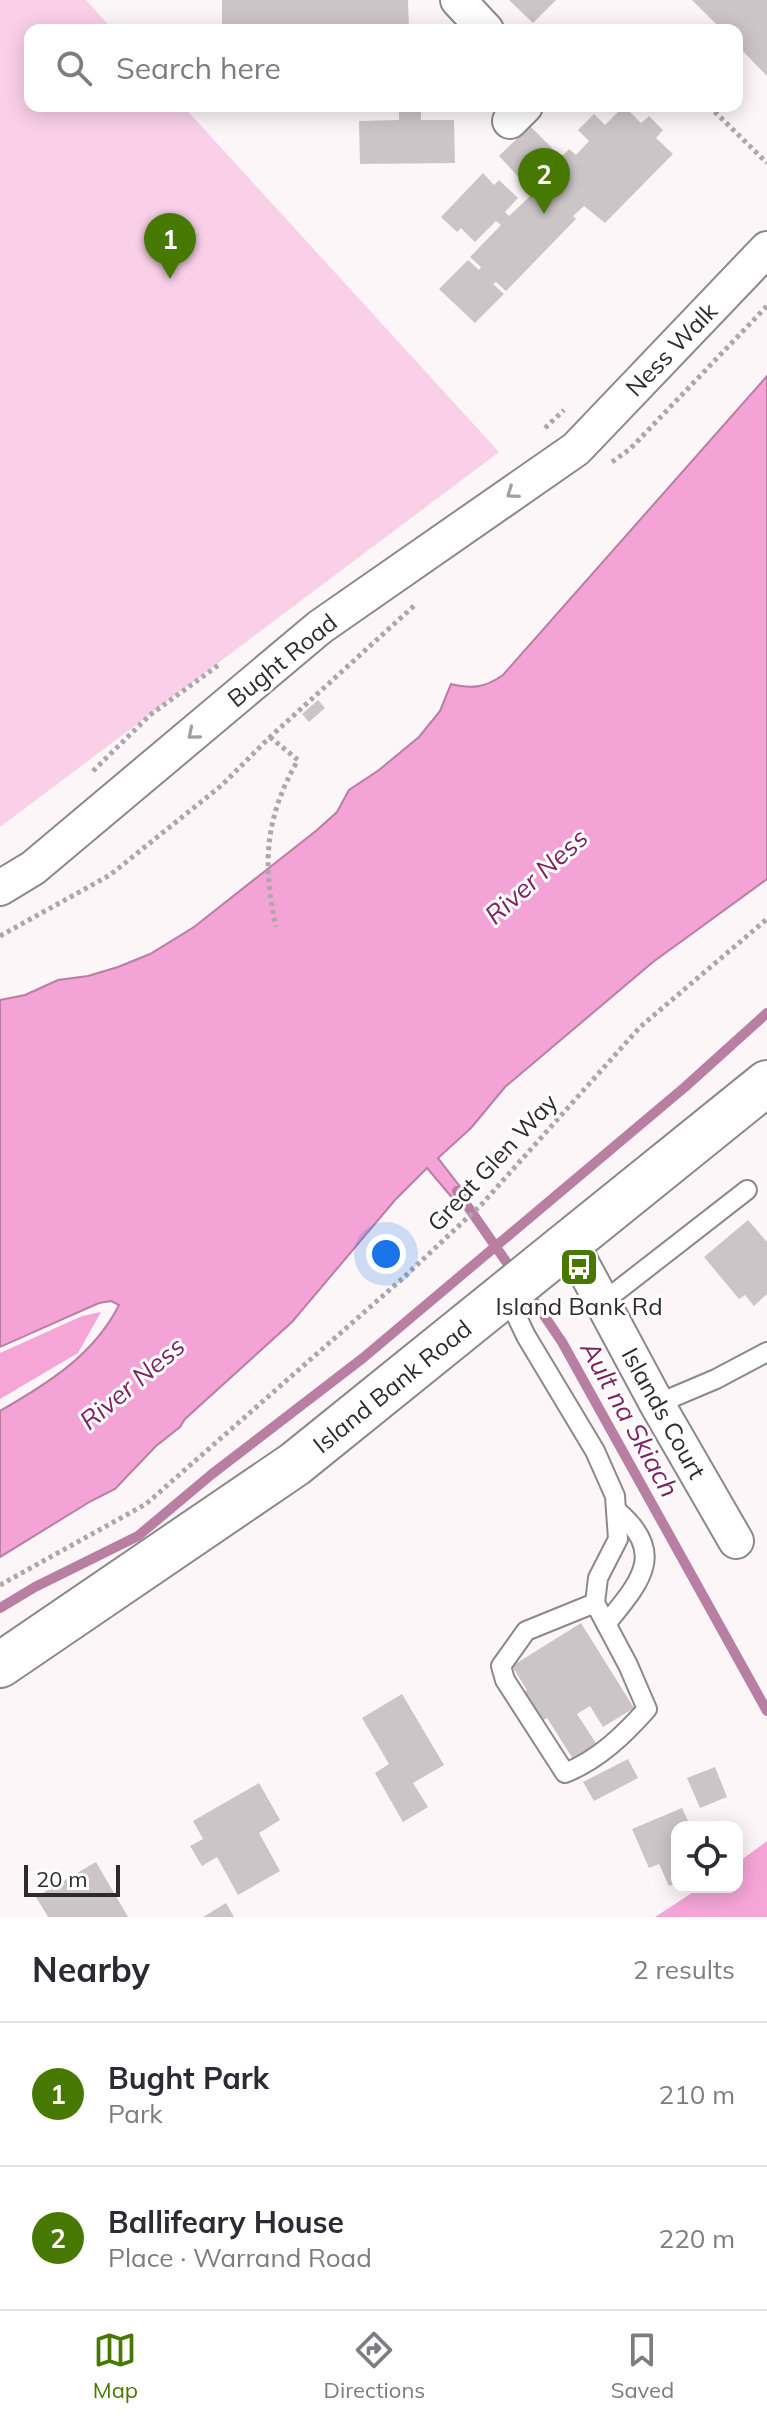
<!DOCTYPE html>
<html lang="en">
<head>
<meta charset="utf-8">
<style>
  :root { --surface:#fff; --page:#f7f7f7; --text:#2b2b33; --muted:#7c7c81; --line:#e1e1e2; --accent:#477902 }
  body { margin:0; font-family:Mulish,sans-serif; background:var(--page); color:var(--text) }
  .controls { position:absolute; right:24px; bottom:24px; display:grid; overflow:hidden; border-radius:16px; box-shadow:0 4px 20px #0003 }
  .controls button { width:72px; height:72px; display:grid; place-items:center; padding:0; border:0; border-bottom:2px solid var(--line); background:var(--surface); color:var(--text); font:40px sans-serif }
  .scale { position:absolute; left:24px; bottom:20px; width:96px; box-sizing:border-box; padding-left:8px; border:4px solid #2e2b2d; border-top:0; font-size:22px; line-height:28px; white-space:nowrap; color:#2e2b2d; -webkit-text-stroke:6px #fff; paint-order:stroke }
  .you { position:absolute; left:386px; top:1254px; width:28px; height:28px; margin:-20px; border:6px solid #fff; border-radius:50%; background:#1a73e8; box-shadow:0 0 0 12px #1a73e833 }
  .badge { display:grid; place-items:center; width:52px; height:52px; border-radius:50%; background:var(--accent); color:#fff; font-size:26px; font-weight:700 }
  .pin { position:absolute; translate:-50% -66px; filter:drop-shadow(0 2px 4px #0008) }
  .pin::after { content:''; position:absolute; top:42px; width:28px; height:24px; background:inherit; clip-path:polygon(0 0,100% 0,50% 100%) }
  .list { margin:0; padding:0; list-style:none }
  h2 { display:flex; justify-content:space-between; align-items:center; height:104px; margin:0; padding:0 32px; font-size:34px }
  h2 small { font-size:26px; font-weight:400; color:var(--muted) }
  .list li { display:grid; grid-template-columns:52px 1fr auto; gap:24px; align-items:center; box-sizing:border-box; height:144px; padding:0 32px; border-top:2px solid var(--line) }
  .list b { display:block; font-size:30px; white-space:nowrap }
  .list p { margin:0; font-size:26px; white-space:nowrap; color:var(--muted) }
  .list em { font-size:26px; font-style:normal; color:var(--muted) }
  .icon { flex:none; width:44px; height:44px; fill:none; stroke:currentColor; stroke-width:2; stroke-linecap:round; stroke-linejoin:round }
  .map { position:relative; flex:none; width:767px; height:1917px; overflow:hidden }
  .search { position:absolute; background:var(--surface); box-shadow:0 4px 20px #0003; left:24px; right:24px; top:24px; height:88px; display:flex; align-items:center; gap:20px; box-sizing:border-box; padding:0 28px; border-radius:16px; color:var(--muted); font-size:30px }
  .sheet { height:392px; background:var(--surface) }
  nav { display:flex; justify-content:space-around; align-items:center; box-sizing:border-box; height:112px; border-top:2px solid var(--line); background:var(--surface); font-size:22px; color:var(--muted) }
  nav a { display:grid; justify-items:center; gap:4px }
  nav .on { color:var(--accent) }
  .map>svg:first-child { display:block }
  .green { fill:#f9d0e8 }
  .forest { fill:#f6a5d7 }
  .water { fill:#f3a3d5; stroke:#b87fa3; stroke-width:2 }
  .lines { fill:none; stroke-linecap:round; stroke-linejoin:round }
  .stream { stroke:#b87fa3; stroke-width:10 }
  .building { fill:#cbc5c8 }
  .service-casing { stroke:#8e888b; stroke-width:22 }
  .minor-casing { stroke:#8e888b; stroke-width:38 }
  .secondary-casing { stroke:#8e888b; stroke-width:48 }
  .path { stroke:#aca7aa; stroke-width:5; stroke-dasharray:4 4; stroke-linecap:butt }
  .service { stroke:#fff; stroke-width:18 }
  .minor { stroke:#fff; stroke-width:34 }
  .secondary { stroke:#fff; stroke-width:44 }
  .oneway { stroke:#a1a0a0 }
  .labels { text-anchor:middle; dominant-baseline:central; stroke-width:6; stroke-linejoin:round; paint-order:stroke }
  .street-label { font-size:24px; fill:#2e2b2d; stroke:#fff }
  .poi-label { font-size:24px; fill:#2e2b2d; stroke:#fff }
  .water-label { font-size:26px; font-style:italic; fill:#7e2262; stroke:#fff }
</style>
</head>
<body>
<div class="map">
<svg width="767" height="1917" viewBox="0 0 767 1917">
  <rect width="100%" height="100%" fill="#fcf6f9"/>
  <!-- green -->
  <path class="green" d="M0,0H86L113,30H30V106H183L499,452L0,827Z"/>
  <!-- forest -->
  <g class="forest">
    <path d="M101,1312L78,1353L0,1399V1353L82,1316Z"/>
    <path d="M767,1841V1917H655L701,1887H737V1863Z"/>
  </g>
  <!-- water -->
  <path class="water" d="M767,376V879L653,962L505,1087L471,1128L438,1158L468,1197L460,1207L427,1168L395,1200L292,1322L185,1419L180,1427L156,1446L115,1489L91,1501L0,1557V1411C47,1384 94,1355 119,1305L111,1301L99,1303L0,1347V1000L25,995L58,980L88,976L118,967L150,954L194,927L317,830L337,812L349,790L379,770L419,737L440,711L451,684C471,689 485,688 503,675Z"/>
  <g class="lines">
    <!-- stream -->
    <g class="stream">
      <path d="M457,1191L514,1273"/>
      <path d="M526,1289L562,1342L767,1711"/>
      <path d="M0,1608L35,1587L138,1536L212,1474L363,1358L685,1087L767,1013"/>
    </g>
  </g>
  <!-- building -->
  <g class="building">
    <path d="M222,0H408L409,30H222Z"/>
    <path d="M509,0H556L533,23Z"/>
    <path d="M692,0H767V76L737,45V30H722Z"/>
    <path d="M624,106L641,123L649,116L663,130L656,138L673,154L605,223L584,206L573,216L576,219L506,291L496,282L493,284L504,294L475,323L439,289L468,260L479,270L481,267L470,257L501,225L496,221L475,242L461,228L457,232L441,217L483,173L494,185L499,180L518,198L505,212L509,216L559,169L553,165L569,149L576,155L589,141L578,130L594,114L605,125Z"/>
    <path d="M399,107H421V120H454L455,163L360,164L359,121L399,120Z"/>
    <path d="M530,126L558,154L526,185L499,156Z"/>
    <path d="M318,700L325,708L309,722L302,714Z"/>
    <path d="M748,1220L767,1242V1294L754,1306L745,1295L739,1299L704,1257Z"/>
    <path d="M581,1623L634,1708L603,1727L590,1706L577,1714L597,1745L573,1759L547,1718L540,1722L522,1693L527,1690L512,1666Z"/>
    <path d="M402,1694L444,1765L413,1783L428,1807L403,1822L375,1773L389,1764L362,1718Z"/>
    <path d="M628,1759L638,1778L594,1801L583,1782Z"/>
    <path d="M715,1767L727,1797L700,1808L687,1778Z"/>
    <path d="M259,1783L280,1820L259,1833L280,1871L238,1895L217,1857L202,1866L190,1846L203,1839L193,1821Z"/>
    <path d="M682,1808L691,1827H677V1883L669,1886L659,1864L649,1868L632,1829Z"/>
    <path d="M96,1862L128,1917H48L36,1897Z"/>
    <path d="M226,1903L234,1917H203Z"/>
  </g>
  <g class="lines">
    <defs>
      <g id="service">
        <path d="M506,1294L526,1336L595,1451L615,1496L618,1539L598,1578L595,1603L628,1665L647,1709C624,1735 598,1760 565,1773L505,1680L501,1666L526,1631L595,1603"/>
        <path d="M603,1302L747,1190"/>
        <path d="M657,1404L716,1379L767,1352"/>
        <path d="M606,1624C640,1582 668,1553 616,1510"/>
      </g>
      <g id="minor">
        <path d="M458,0L486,30"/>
        <path d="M510,121L525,106"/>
        <path d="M0,888L33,868L320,627L576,449L767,249"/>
        <path d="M570,1242L657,1404L736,1541"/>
      </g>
      <path id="secondary" d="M0,1665L295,1464L767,1083"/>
    </defs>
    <!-- service casing -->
    <use href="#service" class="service-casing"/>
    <!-- minor casing -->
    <use href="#minor" class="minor-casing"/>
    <!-- secondary casing -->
    <use href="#secondary" class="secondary-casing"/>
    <!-- path -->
    <g class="path">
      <path d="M630,30H631"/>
      <path d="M709,106L767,163"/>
      <path d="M545,428L564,410"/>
      <path d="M612,462L630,449L767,306"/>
      <path d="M270,737L298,760C265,817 262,864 276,927"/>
      <path d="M93,771L150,715L220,664"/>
      <path d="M0,936L110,875L222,785L270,737L416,604"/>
      <path d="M0,1585L146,1504L402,1279L481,1205L640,1027L767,919"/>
    </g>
    <!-- service -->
    <use href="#service" class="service"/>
    <!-- minor -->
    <use href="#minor" class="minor"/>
    <!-- secondary -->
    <use href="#secondary" class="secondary"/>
  </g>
  <!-- one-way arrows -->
  <defs><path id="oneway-chevron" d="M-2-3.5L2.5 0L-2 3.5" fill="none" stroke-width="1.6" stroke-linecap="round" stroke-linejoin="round" transform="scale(2)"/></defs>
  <g class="oneway">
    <use href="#oneway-chevron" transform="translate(512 493) rotate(145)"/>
    <use href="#oneway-chevron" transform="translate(193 734) rotate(140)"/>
  </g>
  <!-- icons -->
  <defs>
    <symbol id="bus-square" viewBox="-11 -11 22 22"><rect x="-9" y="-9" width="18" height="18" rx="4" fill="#477902" stroke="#fff"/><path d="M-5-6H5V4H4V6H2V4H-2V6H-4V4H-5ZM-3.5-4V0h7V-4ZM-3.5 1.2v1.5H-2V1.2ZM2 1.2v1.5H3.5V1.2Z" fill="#fff"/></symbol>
  </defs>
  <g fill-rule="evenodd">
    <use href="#bus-square" x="557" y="1245" width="44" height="44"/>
  </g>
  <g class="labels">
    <!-- street labels -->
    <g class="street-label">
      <text transform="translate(671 349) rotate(-46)">Ness Walk</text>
      <text transform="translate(282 660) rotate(-39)">Bught Road</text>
      <text transform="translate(492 1162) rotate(-47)">Great Glen Way</text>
      <text transform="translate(392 1386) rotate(-39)">Island Bank Road</text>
      <text transform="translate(664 1413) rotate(61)">Islands Court</text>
    </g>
    <!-- poi labels -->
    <g class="poi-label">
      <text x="579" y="1306">Island Bank Rd</text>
    </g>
    <!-- water labels -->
    <g class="water-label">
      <text transform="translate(536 876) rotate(-42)">River Ness</text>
      <text transform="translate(132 1383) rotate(-40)">River Ness</text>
      <text transform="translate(630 1419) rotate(61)">Ault na Skiach</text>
    </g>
  </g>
</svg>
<div class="controls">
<button><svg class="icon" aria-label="locate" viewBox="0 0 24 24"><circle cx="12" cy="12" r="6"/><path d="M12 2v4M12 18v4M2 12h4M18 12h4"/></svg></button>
</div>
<div class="scale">20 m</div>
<div class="you"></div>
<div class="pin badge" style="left:170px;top:279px">1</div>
<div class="pin badge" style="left:544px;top:214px">2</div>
<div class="search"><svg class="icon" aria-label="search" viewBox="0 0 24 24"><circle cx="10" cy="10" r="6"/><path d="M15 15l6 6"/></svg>Search here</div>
</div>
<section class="sheet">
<h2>Nearby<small>2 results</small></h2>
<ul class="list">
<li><span class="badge">1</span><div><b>Bught Park</b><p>Park</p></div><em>210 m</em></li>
<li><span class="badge">2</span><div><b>Ballifeary House</b><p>Place · Warrand Road</p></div><em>220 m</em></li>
</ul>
</section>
<nav>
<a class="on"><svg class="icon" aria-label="map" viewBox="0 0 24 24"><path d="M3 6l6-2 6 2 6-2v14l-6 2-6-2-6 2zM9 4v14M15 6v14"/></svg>Map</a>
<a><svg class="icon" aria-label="directions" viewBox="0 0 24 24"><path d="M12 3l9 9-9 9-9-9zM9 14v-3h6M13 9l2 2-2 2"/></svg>Directions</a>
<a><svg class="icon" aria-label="saved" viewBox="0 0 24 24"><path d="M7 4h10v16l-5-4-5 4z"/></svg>Saved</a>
</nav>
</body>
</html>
